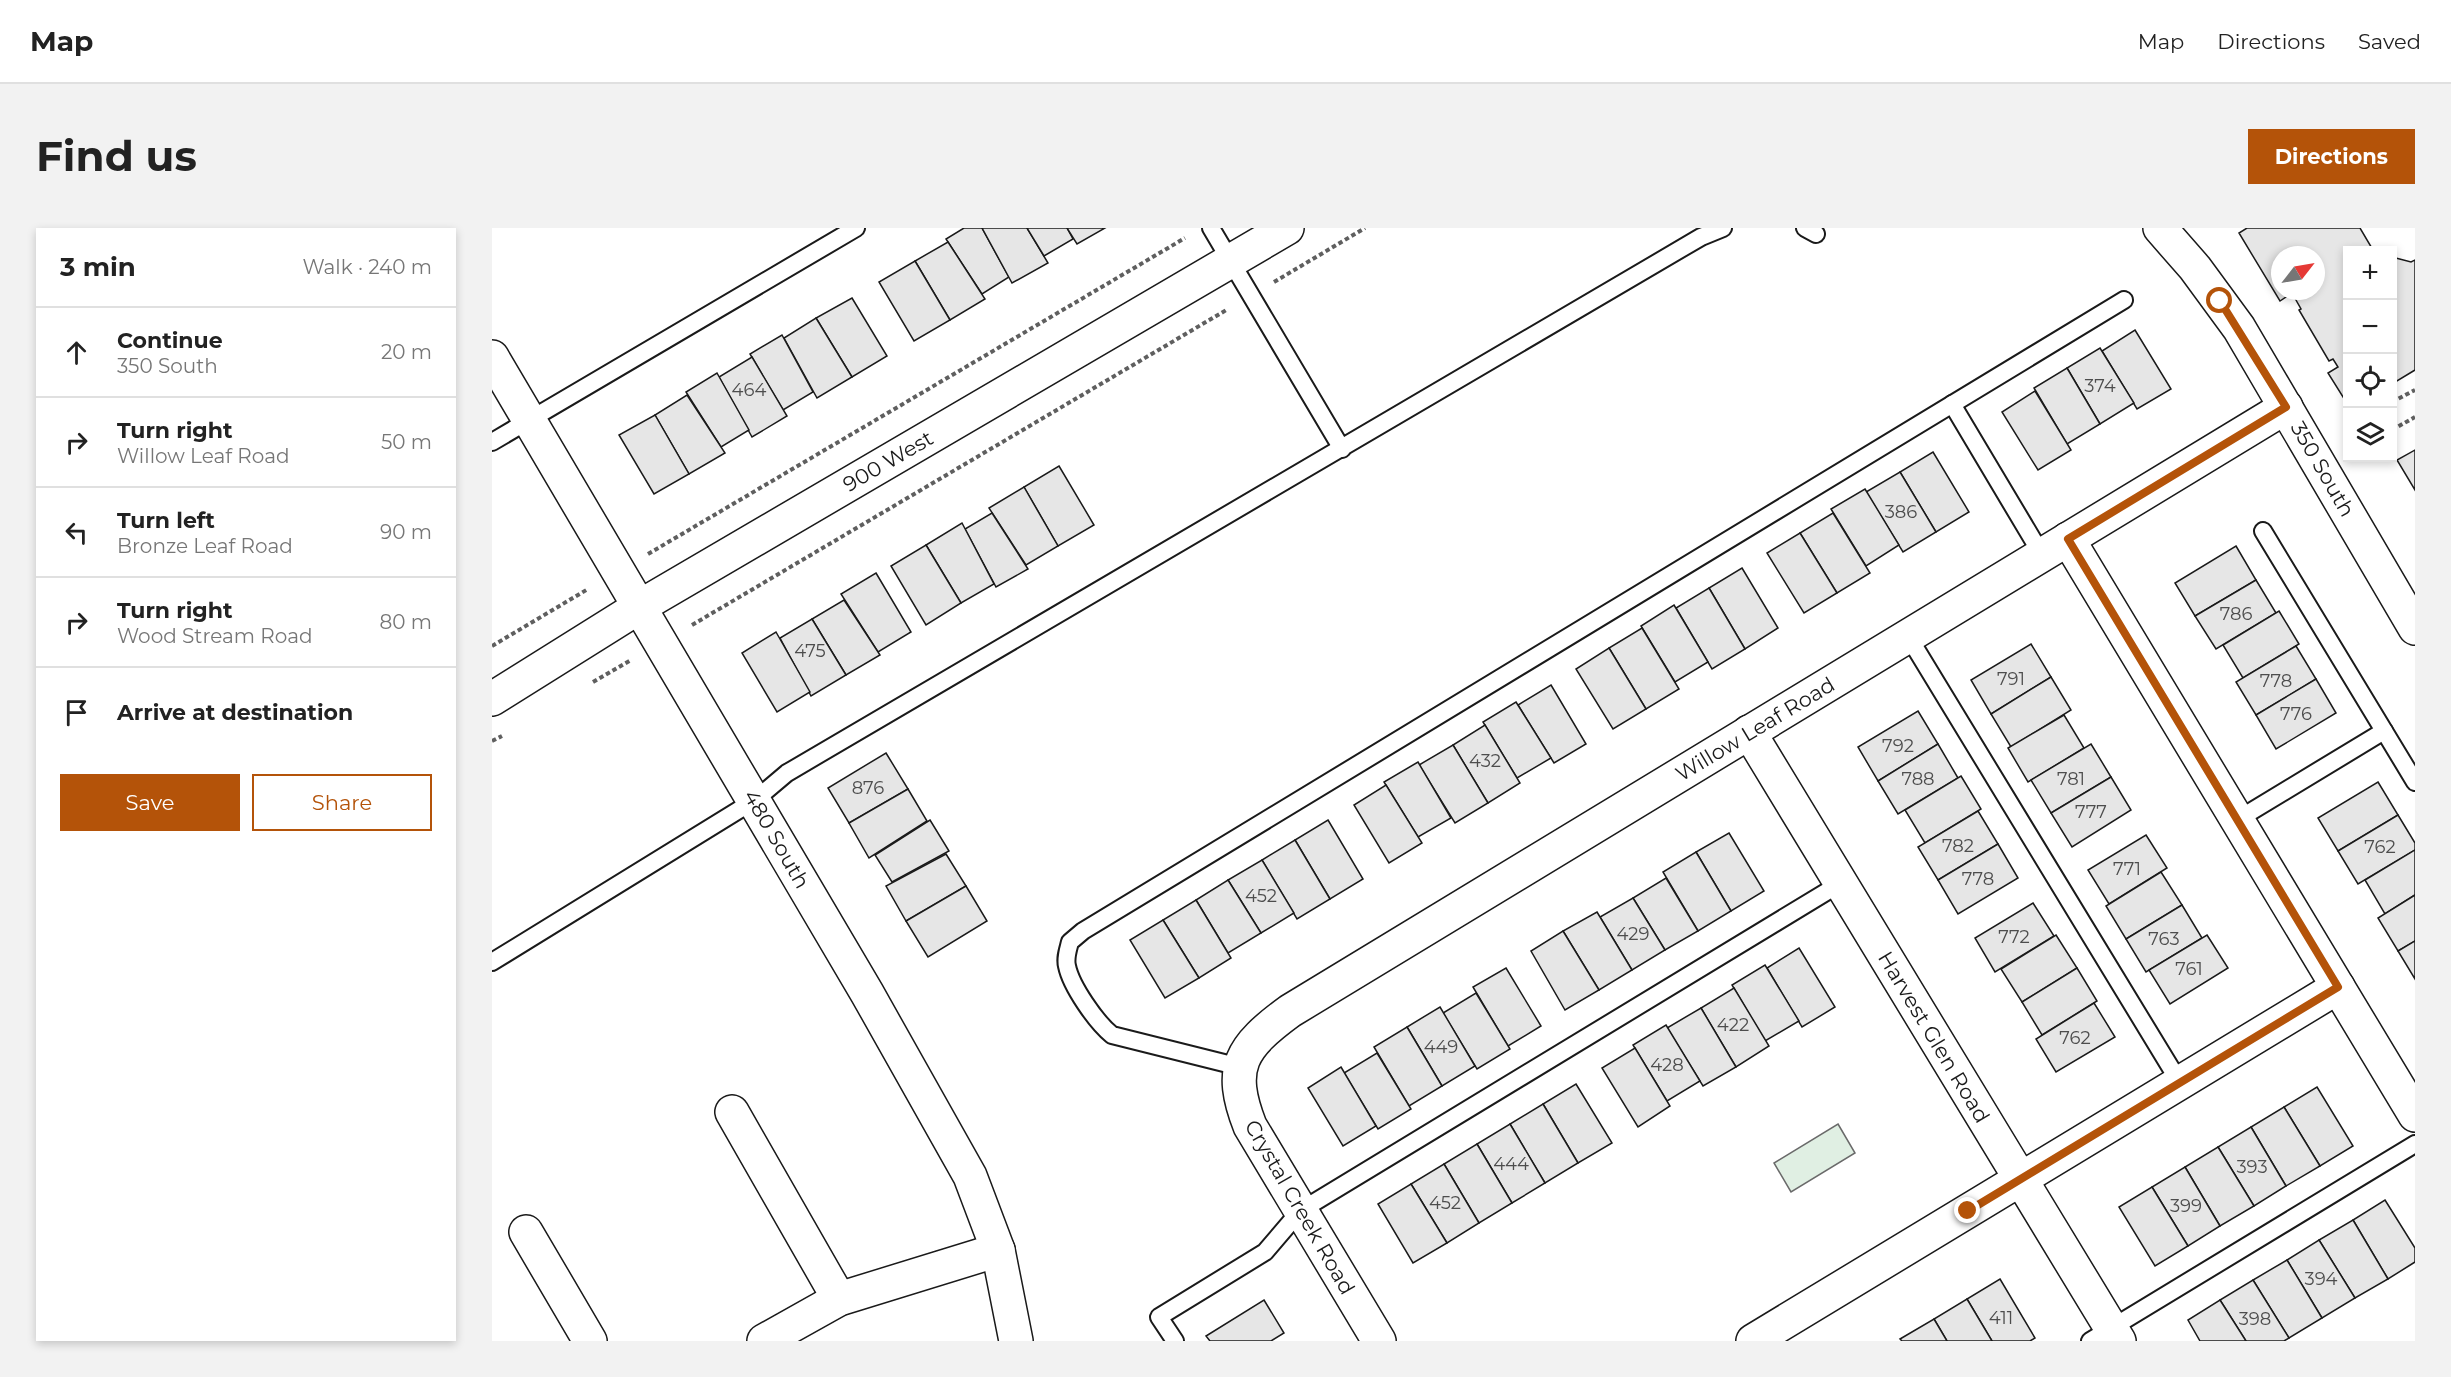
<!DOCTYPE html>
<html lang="en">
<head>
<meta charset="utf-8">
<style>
  :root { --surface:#fff; --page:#f2f2f2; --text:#222; --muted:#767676; --line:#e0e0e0; --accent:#b45309 }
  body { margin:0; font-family:Montserrat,sans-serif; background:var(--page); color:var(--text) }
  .controls { position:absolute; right:18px; top:18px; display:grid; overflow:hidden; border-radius:0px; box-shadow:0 3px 9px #0003 }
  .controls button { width:54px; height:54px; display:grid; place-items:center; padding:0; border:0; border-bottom:2px solid var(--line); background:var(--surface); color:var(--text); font:30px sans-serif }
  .compass { position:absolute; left:1779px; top:18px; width:54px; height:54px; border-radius:50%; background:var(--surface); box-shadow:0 3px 9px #0003; rotate:59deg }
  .stop { position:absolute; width:18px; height:18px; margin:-14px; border:4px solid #b45309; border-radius:50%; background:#fff }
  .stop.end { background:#b45309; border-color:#fff; box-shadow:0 2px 6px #0008 }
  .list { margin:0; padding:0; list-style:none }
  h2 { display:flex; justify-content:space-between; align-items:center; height:78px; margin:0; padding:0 24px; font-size:26px }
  h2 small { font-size:20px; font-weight:400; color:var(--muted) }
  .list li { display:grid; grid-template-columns:39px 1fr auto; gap:18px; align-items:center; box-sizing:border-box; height:90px; padding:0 24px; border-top:2px solid var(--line) }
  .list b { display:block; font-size:22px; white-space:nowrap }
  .list p { margin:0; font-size:20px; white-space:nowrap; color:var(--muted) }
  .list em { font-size:20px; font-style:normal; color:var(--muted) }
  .actions { display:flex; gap:12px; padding:18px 24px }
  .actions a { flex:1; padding:14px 0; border:2px solid var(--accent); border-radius:0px; text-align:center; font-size:21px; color:var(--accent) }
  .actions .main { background:var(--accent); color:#fff }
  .icon { flex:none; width:33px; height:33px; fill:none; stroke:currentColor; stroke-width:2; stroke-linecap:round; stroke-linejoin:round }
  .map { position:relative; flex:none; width:1923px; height:1113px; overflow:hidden; border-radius:0px }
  header { display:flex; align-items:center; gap:36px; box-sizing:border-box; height:84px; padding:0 30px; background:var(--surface); border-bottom:2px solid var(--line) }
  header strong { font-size:28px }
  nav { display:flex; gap:33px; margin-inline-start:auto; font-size:21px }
  .intro { display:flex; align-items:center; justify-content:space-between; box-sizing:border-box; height:144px; padding:0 36px }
  h1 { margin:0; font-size:42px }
  .button { padding:15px 27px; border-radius:0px; background:var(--accent); color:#fff; font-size:21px; font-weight:700 }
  main { display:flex; gap:36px; padding:0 36px }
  aside { flex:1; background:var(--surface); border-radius:0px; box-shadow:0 3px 9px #0003 }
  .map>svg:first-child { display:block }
  .green { fill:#e0efe3; stroke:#6a6a6a; stroke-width:1.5 }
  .building { fill:#e6e6e6; stroke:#1a1a1a; stroke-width:1.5; fill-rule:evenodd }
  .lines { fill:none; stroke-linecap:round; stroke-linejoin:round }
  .service-casing { stroke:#1a1a1a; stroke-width:20 }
  .minor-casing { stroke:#1a1a1a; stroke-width:36 }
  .tertiary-casing { stroke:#1a1a1a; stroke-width:36 }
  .path { stroke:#5f5f5f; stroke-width:4; stroke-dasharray:4.5 3; stroke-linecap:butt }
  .service { stroke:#fff; stroke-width:16 }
  .minor { stroke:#fff; stroke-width:33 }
  .tertiary { stroke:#fff; stroke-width:33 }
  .route { stroke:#b45309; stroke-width:8 }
  .labels { text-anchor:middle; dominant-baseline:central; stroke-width:4.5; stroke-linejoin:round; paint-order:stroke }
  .number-label { font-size:18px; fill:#4d4d4d }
  .street-label { font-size:21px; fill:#1a1a1a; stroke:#fff }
</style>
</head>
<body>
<header>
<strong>Map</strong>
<nav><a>Map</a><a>Directions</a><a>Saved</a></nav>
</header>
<div class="intro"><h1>Find us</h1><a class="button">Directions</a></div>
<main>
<aside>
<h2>3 min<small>Walk · 240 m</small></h2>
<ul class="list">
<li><svg class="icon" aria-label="ahead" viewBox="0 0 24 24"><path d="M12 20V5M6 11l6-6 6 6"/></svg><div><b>Continue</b><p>350 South</p></div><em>20 m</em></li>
<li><svg class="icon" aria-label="right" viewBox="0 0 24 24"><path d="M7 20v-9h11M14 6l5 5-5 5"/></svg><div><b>Turn right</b><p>Willow Leaf Road</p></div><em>50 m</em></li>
<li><svg class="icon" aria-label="left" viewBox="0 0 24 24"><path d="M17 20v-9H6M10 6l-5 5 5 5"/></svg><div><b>Turn left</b><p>Bronze Leaf Road</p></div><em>90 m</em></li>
<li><svg class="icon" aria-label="right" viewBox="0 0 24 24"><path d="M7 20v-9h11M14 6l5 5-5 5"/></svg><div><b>Turn right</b><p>Wood Stream Road</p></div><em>80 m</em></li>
<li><svg class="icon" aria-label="arrive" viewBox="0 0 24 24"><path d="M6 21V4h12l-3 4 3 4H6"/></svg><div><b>Arrive at destination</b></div></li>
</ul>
<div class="actions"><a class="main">Save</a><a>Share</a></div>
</aside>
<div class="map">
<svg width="1923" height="1113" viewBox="0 0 1923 1113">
  <rect width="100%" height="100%" fill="#fff"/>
  <!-- green -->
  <path class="green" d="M1346,896L1363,925L1299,964L1282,935Z"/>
  <!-- building -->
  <g class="building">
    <path d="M472,0H490L517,49L490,66L454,11Z"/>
    <path d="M490,0H535L556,35L520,55Z"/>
    <path d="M535,0H575L581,11L552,28Z"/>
    <path d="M575,0H613L585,16Z"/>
    <path d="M1755,0H1868L1881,22H1856V177L1836,145L1846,139L1841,131L1837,133L1807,82L1809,81L1800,65L1788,73L1747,5ZM1788,27H1824V63H1788Z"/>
    <path d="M456,14L493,71L458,92L423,33Z"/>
    <path d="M1900,29L1919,34L1923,32V142L1900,156Z"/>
    <path d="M423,33L458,92L422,113L387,54Z"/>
    <path d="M360,70L395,128L360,149L324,90Z"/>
    <path d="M324,90L360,149L325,170L292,110Z"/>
    <path d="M1643,102L1679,161L1645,181L1610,123Z"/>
    <path d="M290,107L321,164L291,182L258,126Z"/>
    <path d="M1608,120L1642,175L1608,196L1575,140Z"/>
    <path d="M260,129L295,188L260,209L227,149Z"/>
    <path d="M1575,140L1608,196L1575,216L1542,160Z"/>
    <path d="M225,145L257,202L229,219L194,164Z"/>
    <path d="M1543,163L1579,222L1546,242L1510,184Z"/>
    <path d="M195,167L233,225L197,246L163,187Z"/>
    <path d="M163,187L197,246L162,266L127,207Z"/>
    <path d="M1923,222V262L1905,232Z"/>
    <path d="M1441,224L1477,284L1444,304L1408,244Z"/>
    <path d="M567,238L602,297L566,318L532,259Z"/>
    <path d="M1408,244L1444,304L1411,324L1374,264Z"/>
    <path d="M532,259L566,318L534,337L497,280Z"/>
    <path d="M1373,261L1407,317L1374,338L1339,281Z"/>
    <path d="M500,285L536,341L504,359L473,301Z"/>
    <path d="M1341,285L1378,345L1345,365L1308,305Z"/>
    <path d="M470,295L502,356L469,375L434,317Z"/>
    <path d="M1308,305L1345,365L1312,385L1275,325Z"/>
    <path d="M434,317L469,375L434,397L399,338Z"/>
    <path d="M1744,318L1764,352L1703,388L1683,355Z"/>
    <path d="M1250,340L1286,400L1253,421L1217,360Z"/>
    <path d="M384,345L419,404L386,424L349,366Z"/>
    <path d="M1764,352L1784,385L1724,421L1703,388Z"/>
    <path d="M1217,360L1253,421L1220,441L1184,380Z"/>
    <path d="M352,372L388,427L354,447L320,391Z"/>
    <path d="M1182,377L1216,434L1183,454L1149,398Z"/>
    <path d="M1787,383L1807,416L1751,450L1731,417Z"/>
    <path d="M320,391L354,447L319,468L288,410Z"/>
    <path d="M1150,400L1187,461L1154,481L1117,420Z"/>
    <path d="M284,404L318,464L285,484L250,425Z"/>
    <path d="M1539,416L1559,449L1499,486L1479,452Z"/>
    <path d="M1804,418L1824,451L1764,487L1744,454Z"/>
    <path d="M1117,420L1154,481L1121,501L1084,441Z"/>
    <path d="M1559,449L1579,482L1519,519L1499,486Z"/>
    <path d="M1824,451L1844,485L1784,521L1764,487Z"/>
    <path d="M1059,457L1094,516L1062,535L1026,477Z"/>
    <path d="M1024,474L1059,530L1025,550L991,494Z"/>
    <path d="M1426,483L1446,516L1386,553L1366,519Z"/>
    <path d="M1572,487L1592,520L1536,554L1516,520Z"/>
    <path d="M993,497L1028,555L996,575L961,517Z"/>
    <path d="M1446,516L1466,550L1406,586L1386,553Z"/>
    <path d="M1599,516L1619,549L1559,585L1539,552Z"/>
    <path d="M961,517L996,575L963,595L927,537Z"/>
    <path d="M394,525L416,561L357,595L336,560Z"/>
    <path d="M926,534L959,590L926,609L892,554Z"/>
    <path d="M1469,548L1489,581L1433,615L1413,582Z"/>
    <path d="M1619,549L1639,582L1580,619L1559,585Z"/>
    <path d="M1886,554L1906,587L1846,623L1826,590Z"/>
    <path d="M894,557L930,615L897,635L862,577Z"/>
    <path d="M416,561L435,593L377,630L357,595Z"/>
    <path d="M1486,583L1506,616L1446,652L1426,619Z"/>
    <path d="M1906,587L1923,615V622L1866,656L1846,623Z"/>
    <path d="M438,592L457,623L400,654L383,627Z"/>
    <path d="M836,592L871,651L838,671L803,612Z"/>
    <path d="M1237,605L1272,663L1239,683L1204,624Z"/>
    <path d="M1654,607L1675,640L1617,676L1596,642Z"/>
    <path d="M803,612L838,671L805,691L770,632Z"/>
    <path d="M1506,616L1526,650L1466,686L1446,652Z"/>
    <path d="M1923,622V667L1893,686L1873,652Z"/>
    <path d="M1204,624L1239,683L1206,703L1171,644Z"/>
    <path d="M454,626L474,658L414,693L394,658Z"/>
    <path d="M770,632L802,685L769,705L736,652Z"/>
    <path d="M1669,644L1690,677L1634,711L1614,678Z"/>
    <path d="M1174,650L1206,703L1173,722L1141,670Z"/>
    <path d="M736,652L769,705L736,725L704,672Z"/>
    <path d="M474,658L495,693L436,729L414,693Z"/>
    <path d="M1923,667V713L1906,723L1886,690Z"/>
    <path d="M1141,670L1173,722L1140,742L1108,689Z"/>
    <path d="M704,672L739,730L707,750L671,692Z"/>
    <path d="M1541,675L1562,708L1503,744L1483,710Z"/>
    <path d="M1690,677L1710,710L1654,744L1634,711Z"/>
    <path d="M1105,684L1140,742L1107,762L1071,703Z"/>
    <path d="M671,692L707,750L673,770L638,712Z"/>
    <path d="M1071,703L1107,762L1073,782L1039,723Z"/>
    <path d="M1564,707L1585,740L1530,774L1509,741Z"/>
    <path d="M1715,707L1736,740L1678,776L1657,742Z"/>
    <path d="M1923,713V751L1906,723Z"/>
    <path d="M1307,720L1343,779L1310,799L1275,740Z"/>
    <path d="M1273,737L1307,793L1273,813L1240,757Z"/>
    <path d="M1014,740L1049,798L1016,818L981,759Z"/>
    <path d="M1585,740L1605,773L1550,807L1530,774Z"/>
    <path d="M1242,760L1277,818L1244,839L1209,780Z"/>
    <path d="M984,765L1018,821L985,841L951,785Z"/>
    <path d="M1602,775L1623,809L1564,844L1544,811Z"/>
    <path d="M948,779L983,838L950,858L915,799Z"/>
    <path d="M1209,780L1244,839L1211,858L1175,800Z"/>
    <path d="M1174,797L1208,853L1175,873L1141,817Z"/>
    <path d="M915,799L950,858L917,878L882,819Z"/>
    <path d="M1143,820L1178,878L1146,899L1110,840Z"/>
    <path d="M885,825L919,881L886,901L852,845Z"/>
    <path d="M849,839L884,898L851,918L816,860Z"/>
    <path d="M1084,856L1120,915L1086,935L1051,876Z"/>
    <path d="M1825,859L1861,918L1828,938L1792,879Z"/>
    <path d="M1051,876L1086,935L1053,955L1018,896Z"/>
    <path d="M1792,879L1828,938L1794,958L1759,899Z"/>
    <path d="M1018,896L1053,955L1020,975L985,916Z"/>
    <path d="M1759,899L1794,958L1762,978L1726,919Z"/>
    <path d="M985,916L1020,975L987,995L952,936Z"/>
    <path d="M1726,919L1762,978L1728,998L1693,939Z"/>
    <path d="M952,936L987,995L955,1015L919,956Z"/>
    <path d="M1693,939L1728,998L1696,1018L1660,959Z"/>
    <path d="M919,956L955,1015L921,1035L886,976Z"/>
    <path d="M1660,959L1696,1018L1663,1038L1627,979Z"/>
    <path d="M1893,972L1923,1020V1034L1896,1051L1861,992Z"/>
    <path d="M1861,992L1896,1051L1863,1070L1827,1012Z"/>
    <path d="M1827,1012L1863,1070L1830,1090L1795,1032Z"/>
    <path d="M1795,1032L1830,1090L1797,1110L1761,1052Z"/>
    <path d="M1508,1051L1543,1110L1538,1113H1500L1475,1071Z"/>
    <path d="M1761,1052L1797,1110L1792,1113H1754L1728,1072Z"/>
    <path d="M1475,1071L1500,1113H1455L1442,1091Z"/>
    <path d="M772,1072L792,1105L779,1113H718L714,1108Z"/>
    <path d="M1728,1072L1754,1113H1708L1696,1092Z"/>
    <path d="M1442,1091L1455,1113H1410L1408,1111Z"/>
  </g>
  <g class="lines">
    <defs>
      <g id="service">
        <path d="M719,0L850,221"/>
        <path d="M1313,0L1324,6"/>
        <path d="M1460,176L1550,327"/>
        <path d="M0,214L364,0"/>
        <path d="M1771,303L1923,554"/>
        <path d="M1416,408L1688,855"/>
        <path d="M1745,592L1892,503"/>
        <path d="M0,734L263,572L295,545L1209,9L1231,0"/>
        <path d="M748,839L620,807C604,794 579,758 575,738C573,730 576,722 578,714L591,703L1632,72"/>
        <path d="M683,1113L667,1089L773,1024L808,983L1349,655"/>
        <path d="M1598,1113L1923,916"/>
      </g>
      <g id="minor">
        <path d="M1668,0L1703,40L1747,100L1923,400"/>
        <path d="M0,129L375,765L478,948L506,1022L524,1113"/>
        <path d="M1576,311L1923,887"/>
        <path d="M1257,504L1627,1113"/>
        <path d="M240,884L347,1071"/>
        <path d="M34,1004L98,1113"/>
        <path d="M272,1113L347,1071L506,1022"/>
        <path d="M887,1113L758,898C735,839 749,819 798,783L1794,179"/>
        <path d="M1261,1113L1846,759"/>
      </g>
      <path id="tertiary" d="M0,471L147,379L795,0"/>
    </defs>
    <!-- service casing -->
    <use href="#service" class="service-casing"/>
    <!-- minor casing -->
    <use href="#minor" class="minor-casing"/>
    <!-- tertiary casing -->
    <use href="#tertiary" class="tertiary-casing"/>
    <!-- path -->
    <g class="path">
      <path d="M782,54L873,0"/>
      <path d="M1900,174L1923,162"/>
      <path d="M1900,202L1923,189"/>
      <path d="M156,326L693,10"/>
      <path d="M200,397L736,81"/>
      <path d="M0,418L96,361"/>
      <path d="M101,454L139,432"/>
      <path d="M0,513L10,508"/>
    </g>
    <!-- service -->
    <use href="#service" class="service"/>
    <!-- minor -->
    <use href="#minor" class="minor"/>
    <!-- tertiary -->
    <use href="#tertiary" class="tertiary"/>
  </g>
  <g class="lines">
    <!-- route -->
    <path class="route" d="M1476,983L1846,759L1576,311L1794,179L1728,73"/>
  </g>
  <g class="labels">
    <!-- number labels -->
    <g class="number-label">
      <text x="1608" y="158">374</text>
      <text x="257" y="162">464</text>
      <text x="1409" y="284">386</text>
      <text x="1744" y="386">786</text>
      <text x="318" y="423">475</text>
      <text x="1519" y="451">791</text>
      <text x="1784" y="453">778</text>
      <text x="1804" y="486">776</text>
      <text x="1406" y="518">792</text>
      <text x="993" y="533">432</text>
      <text x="1426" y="551">788</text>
      <text x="1579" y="551">781</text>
      <text x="376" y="560">876</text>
      <text x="1599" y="584">777</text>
      <text x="1466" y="618">782</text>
      <text x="1888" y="619">762</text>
      <text x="1635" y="641">771</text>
      <text x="1486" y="651">778</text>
      <text x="769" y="668">452</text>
      <text x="1141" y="706">429</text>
      <text x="1522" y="709">772</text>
      <text x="1672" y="711">763</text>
      <text x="1697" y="741">761</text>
      <text x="1241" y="797">422</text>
      <text x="1583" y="810">762</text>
      <text x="949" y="819">449</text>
      <text x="1175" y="837">428</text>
      <text x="1019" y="936">444</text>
      <text x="1760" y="939">393</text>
      <text x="953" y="975">452</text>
      <text x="1694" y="978">399</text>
      <text x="1829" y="1051">394</text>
      <text x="1509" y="1090">411</text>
      <text x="1763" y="1091">398</text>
    </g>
    <!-- street labels -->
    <g class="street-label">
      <text transform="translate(396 233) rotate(-30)">900 West</text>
      <text transform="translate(1831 241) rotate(60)">350 South</text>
      <text transform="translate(1263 501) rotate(-31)">Willow Leaf Road</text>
      <text transform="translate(285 611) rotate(60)">480 South</text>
      <text transform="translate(1442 809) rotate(59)">Harvest Glen Road</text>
      <text transform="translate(808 979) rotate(60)">Crystal Creek Road</text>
    </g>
  </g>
</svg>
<div class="controls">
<button>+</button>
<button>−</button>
<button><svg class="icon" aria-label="locate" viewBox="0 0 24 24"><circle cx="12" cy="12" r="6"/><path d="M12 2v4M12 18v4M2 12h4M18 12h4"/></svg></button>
<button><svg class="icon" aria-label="layers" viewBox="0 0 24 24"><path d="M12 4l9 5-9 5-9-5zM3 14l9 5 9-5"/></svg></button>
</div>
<svg class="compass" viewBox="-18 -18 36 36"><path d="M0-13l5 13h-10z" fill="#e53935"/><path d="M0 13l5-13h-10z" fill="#767676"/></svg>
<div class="stop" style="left:1728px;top:73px"></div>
<div class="stop end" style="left:1476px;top:983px"></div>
</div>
</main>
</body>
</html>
